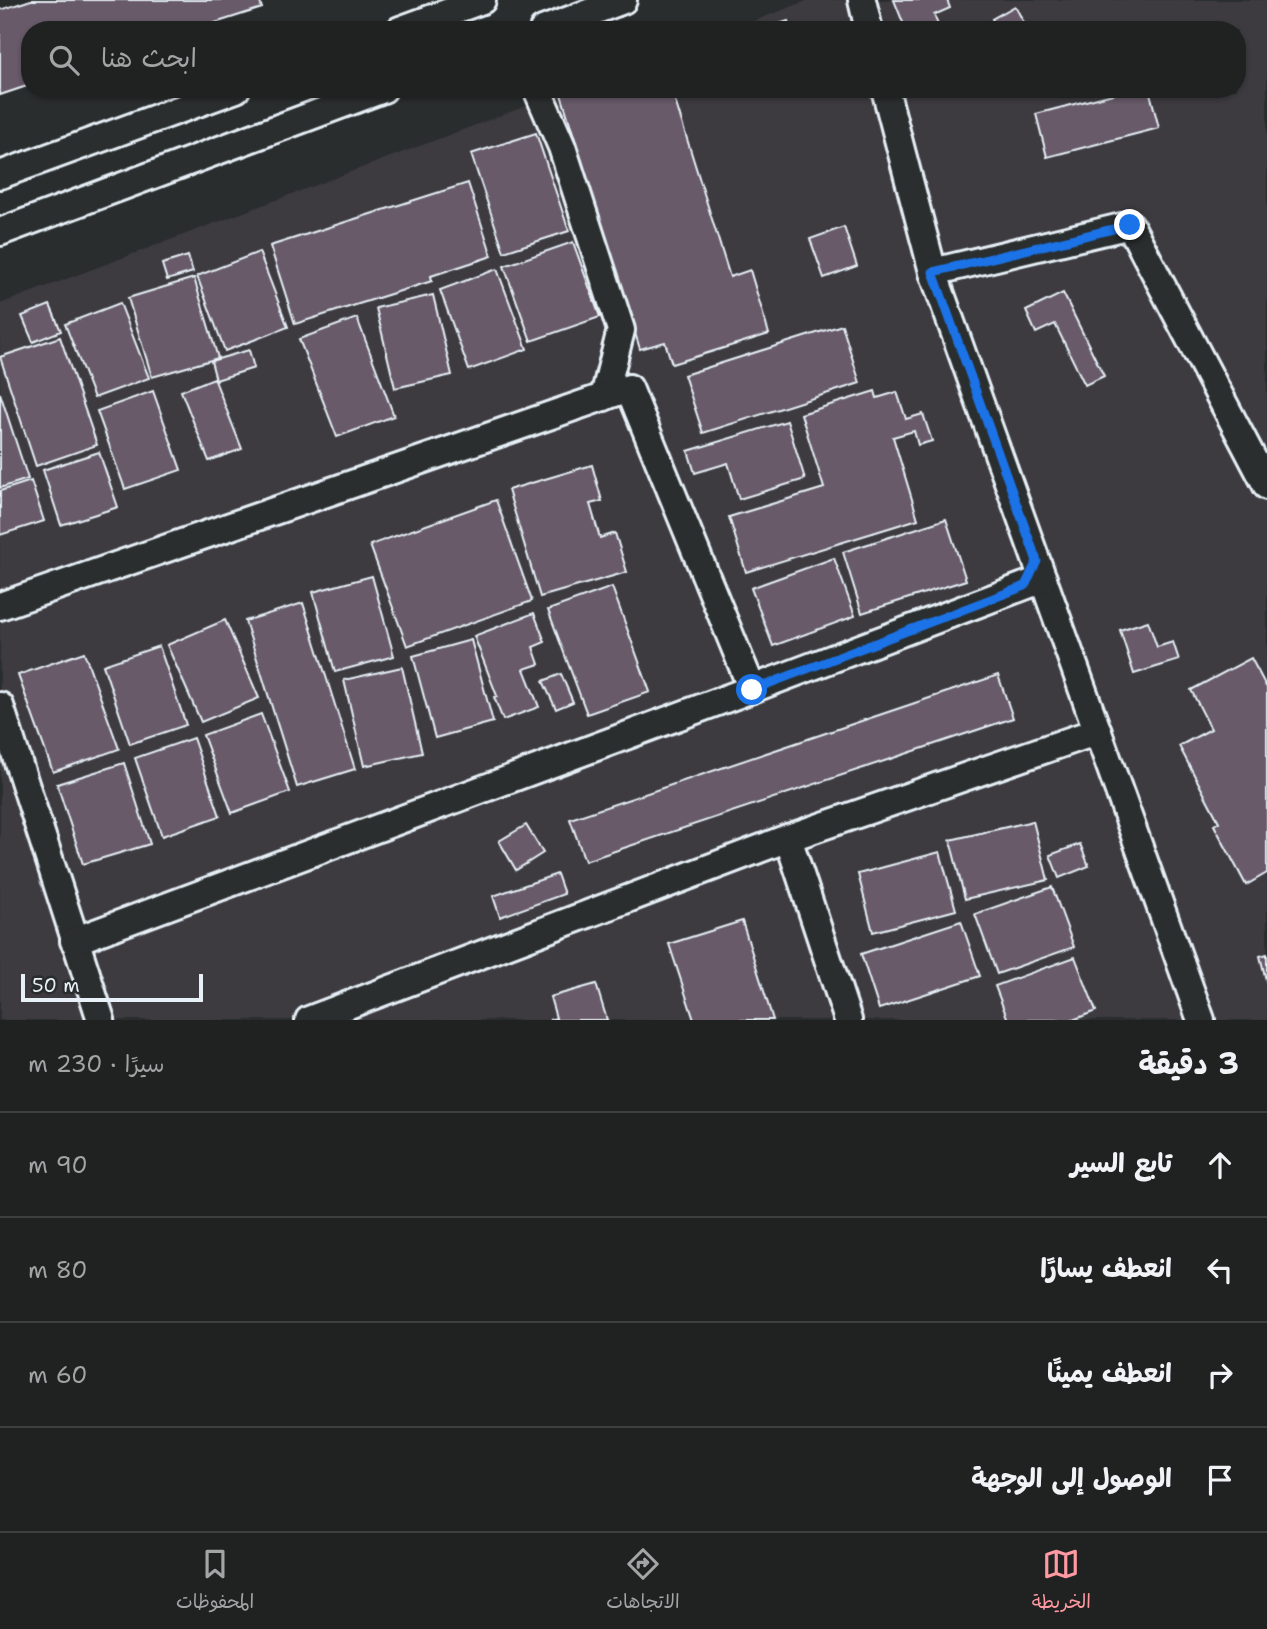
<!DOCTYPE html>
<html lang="ar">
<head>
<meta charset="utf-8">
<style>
  :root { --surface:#202222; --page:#282a2a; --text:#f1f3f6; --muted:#a2a4a5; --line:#3d3f40; --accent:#ff9aa2 }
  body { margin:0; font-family:"Shantell Sans","Playpen Sans Arabic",sans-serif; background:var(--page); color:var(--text); direction:rtl }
  .scale { position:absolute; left:21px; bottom:18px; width:182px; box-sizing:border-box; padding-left:7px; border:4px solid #e8f1f8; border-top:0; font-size:19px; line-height:24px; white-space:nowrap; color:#e8f1f8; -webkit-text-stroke:5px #2a2d2e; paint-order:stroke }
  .stop { position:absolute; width:21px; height:21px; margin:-16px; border:5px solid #1a73e8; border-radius:50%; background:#fff }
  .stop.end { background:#1a73e8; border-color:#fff; box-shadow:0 2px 7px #0008 }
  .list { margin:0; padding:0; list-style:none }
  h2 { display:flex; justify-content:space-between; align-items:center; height:91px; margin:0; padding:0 28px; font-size:30px }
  h2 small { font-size:23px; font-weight:400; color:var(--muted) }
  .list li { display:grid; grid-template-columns:46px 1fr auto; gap:21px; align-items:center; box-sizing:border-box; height:105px; padding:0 28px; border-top:2px solid var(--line) }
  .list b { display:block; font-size:26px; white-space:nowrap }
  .list em { font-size:23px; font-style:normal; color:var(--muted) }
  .icon { flex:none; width:38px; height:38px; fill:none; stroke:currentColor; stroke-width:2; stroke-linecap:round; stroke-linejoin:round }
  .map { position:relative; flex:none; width:1267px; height:1020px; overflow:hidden; direction:ltr }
  .search { position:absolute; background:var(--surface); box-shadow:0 2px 5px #0004; left:21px; right:21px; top:21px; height:77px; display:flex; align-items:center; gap:18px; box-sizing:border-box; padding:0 24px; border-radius:28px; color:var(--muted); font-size:26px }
  .sheet { height:511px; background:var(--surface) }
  nav { display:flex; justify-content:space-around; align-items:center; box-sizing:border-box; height:98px; border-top:2px solid var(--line); background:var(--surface); font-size:19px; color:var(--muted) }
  nav a { display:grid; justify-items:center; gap:4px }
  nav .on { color:var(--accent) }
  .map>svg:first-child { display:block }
  .built { fill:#3c3a40 }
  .building { fill:#675a69; stroke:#e8f1f8; stroke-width:2 }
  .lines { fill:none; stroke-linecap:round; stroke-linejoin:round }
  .minor-casing { stroke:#e8f1f8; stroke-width:32 }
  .minor { stroke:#2a2d2e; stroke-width:26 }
  .route { stroke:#1a73e8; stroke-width:9 }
</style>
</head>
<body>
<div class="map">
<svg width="1267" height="1020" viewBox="0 0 1267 1020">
  <rect width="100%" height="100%" fill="#2a2d2e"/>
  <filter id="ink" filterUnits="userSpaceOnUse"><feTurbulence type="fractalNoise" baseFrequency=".0143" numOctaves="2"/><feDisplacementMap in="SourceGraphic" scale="14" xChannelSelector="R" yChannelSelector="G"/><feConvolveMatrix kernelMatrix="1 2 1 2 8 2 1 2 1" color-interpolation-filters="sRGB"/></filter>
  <g filter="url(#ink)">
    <!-- built -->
    <path class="built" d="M809,0H1267V1020H0V304L571,89H1237V30H730Z"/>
    <!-- building -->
    <g class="building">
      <path d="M31,0H259L262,8L193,30H30V85L0,95V10Z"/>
      <path d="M894,0H947L950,8L934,15L940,30H906Z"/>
      <path d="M1015,6L1028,30H998L992,19Z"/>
      <path d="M788,21L791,30H760Z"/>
      <path d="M565,89H689L673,94L730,277L750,270L769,334L672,364L665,342L640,349L560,91Z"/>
      <path d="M1132,89H1149L1159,128L1047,157L1036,114Z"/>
      <path d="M536,133L569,231L504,252L471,154Z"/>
      <path d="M468,183L492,256L431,276L432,281L295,324L270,246Z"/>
      <path d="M844,227L857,266L824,278L810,239Z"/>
      <path d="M573,242L600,317L531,341L504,266Z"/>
      <path d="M259,252L288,327L225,351L197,276Z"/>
      <path d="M188,256L193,272L167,280L162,264Z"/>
      <path d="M497,269L527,349L469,370L440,290Z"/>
      <path d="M194,278L218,358L152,377L128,298Z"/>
      <path d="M1063,293L1104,376L1085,385L1055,324L1036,333L1026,311Z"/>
      <path d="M433,295L452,375L395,388L376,308Z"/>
      <path d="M120,303L149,378L94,398L65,324Z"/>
      <path d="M50,305L61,331L33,342L22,316Z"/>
      <path d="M357,318L394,416L337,437L299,339Z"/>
      <path d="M842,325L860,383L703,433L684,375Z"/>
      <path d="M60,337L97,445L36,466L0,357Z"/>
      <path d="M249,350L254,368L216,380L211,361Z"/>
      <path d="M214,378L242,449L209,461L181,391Z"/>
      <path d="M153,391L181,470L125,489L97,411Z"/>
      <path d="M875,391L877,398L897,392L906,419L923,414L932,441L918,445L914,431L893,437L918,519L746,572L729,517L824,488L801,414Z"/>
      <path d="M0,393L28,479L0,488Z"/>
      <path d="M787,421L805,479L739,499L728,463L695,473L688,451Z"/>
      <path d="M99,452L118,507L61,525L43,470Z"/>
      <path d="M592,465L602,501L590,504L600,538L615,533L627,572L540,597L508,490Z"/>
      <path d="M31,481L44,521L0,535V491Z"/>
      <path d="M496,500L532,601L407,646L370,545Z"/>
      <path d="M946,519L966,580L862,613L843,552Z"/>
      <path d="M834,558L855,616L773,646L751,588Z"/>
      <path d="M372,576L394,656L335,672L313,592Z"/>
      <path d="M612,587L650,692L587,714L548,610Z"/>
      <path d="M303,603L355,769L297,787L245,621Z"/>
      <path d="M534,613L545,642L533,647L539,664L524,669L539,707L503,720L494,697L497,696L474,636Z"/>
      <path d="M225,620L259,698L201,722L167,645Z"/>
      <path d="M1148,621L1157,647L1173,642L1179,660L1134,674L1120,630Z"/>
      <path d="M471,640L493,722L435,738L413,656Z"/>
      <path d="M159,646L186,725L130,744L103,665Z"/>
      <path d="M84,652L119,749L53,772L18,675Z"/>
      <path d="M1251,658L1267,688V873L1246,885L1214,825L1219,822L1179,746L1211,729L1191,690Z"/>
      <path d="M402,667L422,753L364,766L344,680Z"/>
      <path d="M561,674L573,702L556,709L543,681Z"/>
      <path d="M998,675L1013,718L585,861L570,819Z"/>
      <path d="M261,714L290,792L232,813L203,735Z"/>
      <path d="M193,738L220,816L162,836L135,758Z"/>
      <path d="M124,763L150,844L83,864L57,784Z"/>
      <path d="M1033,821L1048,880L965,899L950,840Z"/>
      <path d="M526,825L543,853L516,870L499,841Z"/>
      <path d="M1080,844L1089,866L1059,878L1050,855Z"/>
      <path d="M940,852L956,910L873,932L858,874Z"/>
      <path d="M557,874L564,894L500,917L493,896Z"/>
      <path d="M1052,887L1074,947L997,974L975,914Z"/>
      <path d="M742,921L773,1020H694L669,944Z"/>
      <path d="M961,921L980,976L879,1009L861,954Z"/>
      <path d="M1267,954V984L1260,956Z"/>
      <path d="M1075,957L1096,1011L1073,1020H1008L995,986Z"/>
      <path d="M596,984L607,1020H549L556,1018L550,997Z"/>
    </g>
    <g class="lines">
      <defs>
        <g id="minor">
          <path d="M862,0L869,30"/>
          <path d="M400,30L482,0"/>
          <path d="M543,30L623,0"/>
          <path d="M537,89L562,147L621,330L604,397"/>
          <path d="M885,89L933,272L1201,1020"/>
          <path d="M0,175L236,89"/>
          <path d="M0,232L383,89"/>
          <path d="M933,272L1130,225L1267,486"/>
          <path d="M0,606L629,388L752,689"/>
          <path d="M0,706L101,1020"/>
          <path d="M788,838L848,1020"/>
          <path d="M74,941L752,689L1043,579"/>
          <path d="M309,1020L788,838L1098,731"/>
        </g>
      </defs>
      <!-- minor casing -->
      <use href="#minor" class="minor-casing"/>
      <!-- minor -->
      <use href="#minor" class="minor"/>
    </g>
  </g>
  <g class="lines" filter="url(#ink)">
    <!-- route -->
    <path class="route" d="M752,690L1025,586L1037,561L933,272L1130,225"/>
  </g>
</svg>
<div class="scale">50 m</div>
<div class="stop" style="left:752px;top:690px"></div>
<div class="stop end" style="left:1130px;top:225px"></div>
<div class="search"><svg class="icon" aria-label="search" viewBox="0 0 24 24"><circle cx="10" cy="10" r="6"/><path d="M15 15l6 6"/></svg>ابحث هنا</div>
</div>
<section class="sheet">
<h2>3 دقيقة<small>سيرًا · 230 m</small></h2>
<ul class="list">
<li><svg class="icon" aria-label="ahead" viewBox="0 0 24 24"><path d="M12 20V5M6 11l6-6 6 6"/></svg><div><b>تابع السير</b></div><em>90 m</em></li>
<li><svg class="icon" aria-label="left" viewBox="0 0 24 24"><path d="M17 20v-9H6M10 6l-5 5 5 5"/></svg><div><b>انعطف يسارًا</b></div><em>80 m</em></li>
<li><svg class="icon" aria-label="right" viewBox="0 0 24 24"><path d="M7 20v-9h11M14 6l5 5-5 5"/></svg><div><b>انعطف يمينًا</b></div><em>60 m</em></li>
<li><svg class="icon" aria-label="arrive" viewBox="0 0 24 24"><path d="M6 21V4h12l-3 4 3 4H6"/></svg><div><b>الوصول إلى الوجهة</b></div></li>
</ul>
</section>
<nav>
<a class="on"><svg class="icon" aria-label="map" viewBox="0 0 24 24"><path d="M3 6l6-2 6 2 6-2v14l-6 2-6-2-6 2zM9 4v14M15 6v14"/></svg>الخريطة</a>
<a><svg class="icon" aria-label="directions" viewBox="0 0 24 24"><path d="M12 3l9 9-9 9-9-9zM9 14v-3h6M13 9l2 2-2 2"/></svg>الاتجاهات</a>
<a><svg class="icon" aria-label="saved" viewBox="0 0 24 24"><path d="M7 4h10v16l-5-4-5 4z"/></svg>المحفوظات</a>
</nav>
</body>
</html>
